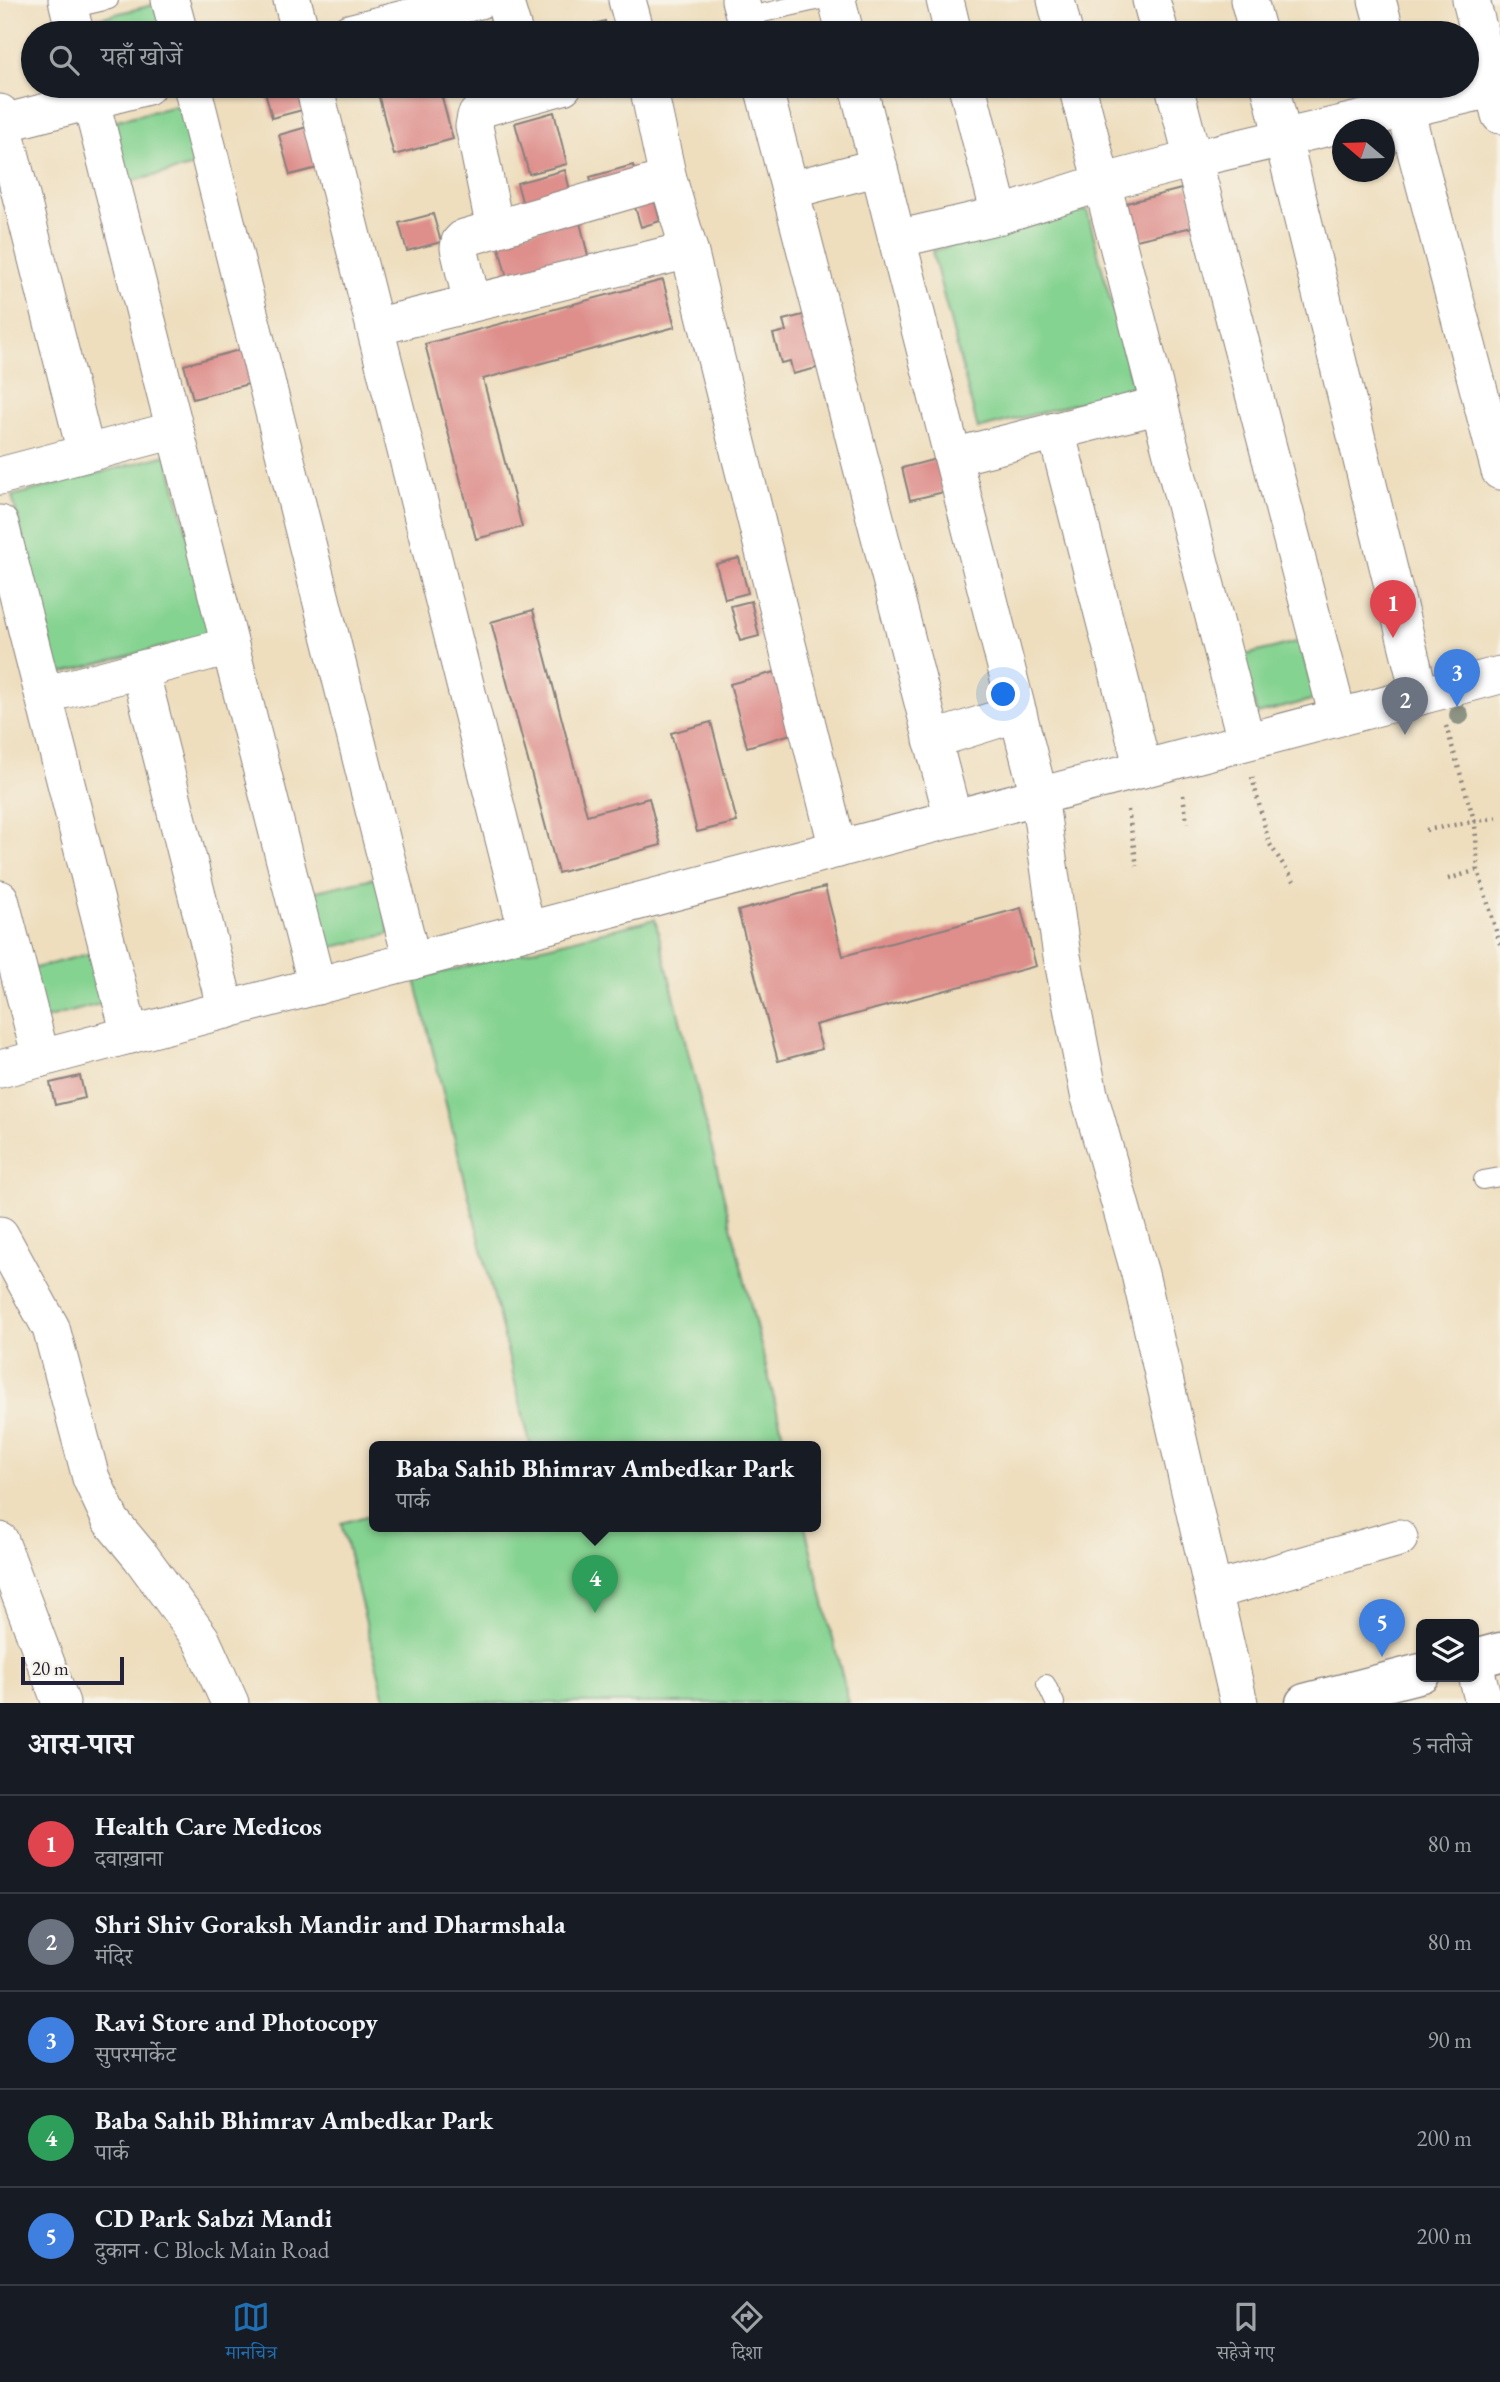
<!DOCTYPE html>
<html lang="hi">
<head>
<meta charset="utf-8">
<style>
  :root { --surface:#171b24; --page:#20242c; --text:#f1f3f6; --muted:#9ea1a6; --line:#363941; --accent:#1f6fb2 }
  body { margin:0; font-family:"EB Garamond","Noto Serif Devanagari",serif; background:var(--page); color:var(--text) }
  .controls { position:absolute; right:21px; bottom:21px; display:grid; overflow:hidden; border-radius:10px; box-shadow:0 2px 5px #0004 }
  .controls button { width:63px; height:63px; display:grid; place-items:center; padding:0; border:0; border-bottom:2px solid var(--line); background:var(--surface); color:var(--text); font:35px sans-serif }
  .compass { position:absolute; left:1332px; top:119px; width:63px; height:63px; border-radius:50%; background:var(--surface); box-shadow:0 2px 5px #0004; rotate:289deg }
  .scale { position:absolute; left:21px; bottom:18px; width:103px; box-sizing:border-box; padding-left:7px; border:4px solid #22223b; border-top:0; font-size:19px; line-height:24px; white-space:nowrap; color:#22223b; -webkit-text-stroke:5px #f7f3e8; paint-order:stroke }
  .you { position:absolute; left:1004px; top:695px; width:24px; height:24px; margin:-18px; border:5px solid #fff; border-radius:50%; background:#1a73e8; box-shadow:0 0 0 10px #1a73e833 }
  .badge { display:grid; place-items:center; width:46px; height:46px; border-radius:50%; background:var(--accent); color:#fff; font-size:23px; font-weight:700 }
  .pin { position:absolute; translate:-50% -58px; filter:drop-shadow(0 2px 4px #0008) }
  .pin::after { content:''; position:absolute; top:37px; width:24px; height:21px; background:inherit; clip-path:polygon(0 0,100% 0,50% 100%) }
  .popup { position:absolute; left:369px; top:1441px; width:452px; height:91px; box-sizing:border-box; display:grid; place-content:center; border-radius:10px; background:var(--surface); filter:drop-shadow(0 2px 5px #0005); font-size:23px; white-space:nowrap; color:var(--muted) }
  .popup b { font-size:26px; color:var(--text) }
  .popup::after { content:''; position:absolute; left:50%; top:100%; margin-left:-14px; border:14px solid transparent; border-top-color:var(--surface) }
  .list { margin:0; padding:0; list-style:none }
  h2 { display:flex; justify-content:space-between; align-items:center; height:91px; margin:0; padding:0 28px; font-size:30px }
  h2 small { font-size:23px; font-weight:400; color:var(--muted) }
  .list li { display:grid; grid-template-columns:46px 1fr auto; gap:21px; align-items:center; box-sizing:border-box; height:98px; padding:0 28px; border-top:2px solid var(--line) }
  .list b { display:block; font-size:26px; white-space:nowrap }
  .list p { margin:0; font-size:23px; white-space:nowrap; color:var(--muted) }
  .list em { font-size:23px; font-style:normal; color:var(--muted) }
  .icon { flex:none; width:38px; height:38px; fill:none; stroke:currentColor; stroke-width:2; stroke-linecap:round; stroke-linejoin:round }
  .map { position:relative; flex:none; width:1500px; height:1703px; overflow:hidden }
  .search { position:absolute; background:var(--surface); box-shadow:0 2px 5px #0004; left:21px; right:21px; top:21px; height:77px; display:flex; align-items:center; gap:18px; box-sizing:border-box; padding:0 24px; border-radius:38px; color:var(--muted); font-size:26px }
  .sheet { height:581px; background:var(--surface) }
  nav { display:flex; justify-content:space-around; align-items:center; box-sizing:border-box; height:98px; border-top:2px solid var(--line); background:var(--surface); font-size:19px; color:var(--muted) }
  nav a { display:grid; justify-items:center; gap:4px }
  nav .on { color:var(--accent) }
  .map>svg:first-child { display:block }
  .green { fill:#85d391; stroke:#547a66; stroke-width:2 }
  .building { fill:#de8f8c }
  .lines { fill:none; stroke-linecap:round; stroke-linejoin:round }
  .lane-casing { stroke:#88807c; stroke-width:20 }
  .street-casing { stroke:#88807c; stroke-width:39 }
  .secondary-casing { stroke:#88807c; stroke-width:41 }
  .path { stroke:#88807c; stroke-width:4.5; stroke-dasharray:2 5; stroke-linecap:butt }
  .lane { stroke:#fff; stroke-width:18 }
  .street { stroke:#fff; stroke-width:37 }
  .secondary { stroke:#fff; stroke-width:38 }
  .tree { fill:#8e9484 }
</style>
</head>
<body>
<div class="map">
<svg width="1500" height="1703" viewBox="0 0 1500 1703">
  <rect width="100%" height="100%" fill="#f7f3e8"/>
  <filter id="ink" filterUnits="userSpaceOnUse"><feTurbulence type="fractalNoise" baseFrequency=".0143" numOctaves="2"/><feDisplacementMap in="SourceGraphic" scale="14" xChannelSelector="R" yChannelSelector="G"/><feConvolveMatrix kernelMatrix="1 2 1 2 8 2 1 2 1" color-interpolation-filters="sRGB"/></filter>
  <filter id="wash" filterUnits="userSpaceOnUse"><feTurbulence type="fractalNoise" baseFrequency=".00686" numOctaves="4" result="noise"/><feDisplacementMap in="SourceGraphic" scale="28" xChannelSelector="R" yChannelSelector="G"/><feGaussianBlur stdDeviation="1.57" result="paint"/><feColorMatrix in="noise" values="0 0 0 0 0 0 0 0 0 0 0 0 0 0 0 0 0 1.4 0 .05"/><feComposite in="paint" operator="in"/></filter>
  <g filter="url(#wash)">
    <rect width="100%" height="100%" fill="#eedebe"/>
    <!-- green -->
    <g class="green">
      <path d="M157,4L164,33H94L91,20Z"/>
      <path d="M180,105L195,166L128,182L113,121Z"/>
      <path d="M1087,210L1133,388L978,429L932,251Z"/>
      <path d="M167,455L213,634L58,674L12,496Z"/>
      <path d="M1300,641L1315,699L1257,714L1242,656Z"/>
      <path d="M378,877L390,934L324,949L312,892Z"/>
      <path d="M655,919L786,1447H531L415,979Z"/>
      <path d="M99,951L111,1001L41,1020L28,970Z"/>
      <path d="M374,1514V1527H805L849,1703H386L341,1523Z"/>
    </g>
    <g id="blocks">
      <!-- building -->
      <g class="building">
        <path d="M605,21L609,33H577L576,29Z"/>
        <path d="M273,86H300L306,109L272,118L264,88Z"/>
        <path d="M376,86H439L453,139L394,155Z"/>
        <path d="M554,112L567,164L529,174L515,123Z"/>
        <path d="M314,125L325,166L290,175L279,135Z"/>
        <path d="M633,165L637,182L594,193L590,177Z"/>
        <path d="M565,170L573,203L526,216L517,183Z"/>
        <path d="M1189,187L1197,226L1123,243L1115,206Z"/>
        <path d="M655,202L660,221L641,227L635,207Z"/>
        <path d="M433,214L441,242L407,251L399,223Z"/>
        <path d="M579,218L589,260L508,282L497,240Z"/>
        <path d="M663,280L675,327L483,379L522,527L476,539L425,344Z"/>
        <path d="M807,314L821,367L793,374L790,361L781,363L773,334L786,331L783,320Z"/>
        <path d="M250,347L259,381L193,399L184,365Z"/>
        <path d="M936,459L944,492L910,500L902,468Z"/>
        <path d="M739,558L748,593L725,599L716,564Z"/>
        <path d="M751,601L759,636L740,641L731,606Z"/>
        <path d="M533,610L587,815L649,798L661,845L558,873L491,622Z"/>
        <path d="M775,672L791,734L747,747L730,684Z"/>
        <path d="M711,722L737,822L697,832L671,733Z"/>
        <path d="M825,887L843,956L1021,908L1036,966L815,1025L822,1049L778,1061L738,911Z"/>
        <path d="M80,1076L85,1098L55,1105L50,1083Z"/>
      </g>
    </g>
  </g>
  <g filter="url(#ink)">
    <use href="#blocks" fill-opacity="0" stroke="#88807c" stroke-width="2"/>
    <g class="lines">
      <defs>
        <g id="lane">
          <path d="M70,9L109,0"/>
          <path d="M745,17L820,0"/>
          <path d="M1483,1180L1500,1177"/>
          <path d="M1046,1684L1055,1703"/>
        </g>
        <g id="street">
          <path d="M67,0L75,33"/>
          <path d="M170,0L179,33"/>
          <path d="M292,0L301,33"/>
          <path d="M504,0L514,33"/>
          <path d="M627,0L636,33"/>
          <path d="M740,0L749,33"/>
          <path d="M837,0L845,33"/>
          <path d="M945,0L953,33"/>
          <path d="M1056,0L1064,33"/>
          <path d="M1151,0L1160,33"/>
          <path d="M1249,0L1258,33"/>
          <path d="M1377,0L1386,33"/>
          <path d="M1471,0L1500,115"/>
          <path d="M349,33L479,0"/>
          <path d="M87,86L317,986"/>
          <path d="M192,86L412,961"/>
          <path d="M314,86L527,930"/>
          <path d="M648,86L668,179L689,250L838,849"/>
          <path d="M763,86L953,818"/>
          <path d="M858,86L1039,796L1062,956L1089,1094L1140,1274L1239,1703"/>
          <path d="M967,86L1000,215"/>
          <path d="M1077,86L1246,741"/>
          <path d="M1174,86L1338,717"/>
          <path d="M1270,86L1420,696"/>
          <path d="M1399,86L1500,471"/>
          <path d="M0,113L86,453"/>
          <path d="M0,124L147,86"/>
          <path d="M790,190L879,167"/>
          <path d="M495,229L474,126L476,116L483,108L563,86"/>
          <path d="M897,239L1000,215L1101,183L1193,159L1500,87"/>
          <path d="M472,303L459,248L460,242L464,238L668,179"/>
          <path d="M375,327L689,250"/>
          <path d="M1056,431L1143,769"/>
          <path d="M953,457L1160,405"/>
          <path d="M0,476L175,430"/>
          <path d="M0,524L130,1035"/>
          <path d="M140,670L226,1010"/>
          <path d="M44,695L230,646"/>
          <path d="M932,740L1018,713"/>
          <path d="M0,899L41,1058"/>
          <path d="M0,1069L1500,675"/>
          <path d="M0,1235L51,1328L91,1478L111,1521L141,1557L201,1639L230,1703"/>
          <path d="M0,1541L61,1703"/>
          <path d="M1213,1591L1399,1538"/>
          <path d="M1474,1664L1484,1703"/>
        </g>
        <g id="secondary">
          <path d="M1474,1659L1500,1652"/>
          <path d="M1305,1703L1421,1673"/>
        </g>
      </defs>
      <!-- lane casing -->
      <use href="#lane" class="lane-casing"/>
      <!-- street casing -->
      <use href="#street" class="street-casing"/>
      <!-- secondary casing -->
      <use href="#secondary" class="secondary-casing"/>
      <!-- path -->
      <g class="path">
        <path d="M1446,726L1475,823L1478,870L1500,944"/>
        <path d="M1252,777L1269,843L1294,881"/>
        <path d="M1183,795L1187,823"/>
        <path d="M1128,810L1137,866"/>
        <path d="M1426,830L1500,817"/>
        <path d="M1448,879L1478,870"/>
      </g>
      <!-- lane -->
      <use href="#lane" class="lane"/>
      <!-- street -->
      <use href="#street" class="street"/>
      <!-- secondary -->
      <use href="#secondary" class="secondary"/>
    </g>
    <!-- trees -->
    <circle class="tree" cx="1459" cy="715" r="10"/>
  </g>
</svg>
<div class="controls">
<button><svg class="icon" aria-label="layers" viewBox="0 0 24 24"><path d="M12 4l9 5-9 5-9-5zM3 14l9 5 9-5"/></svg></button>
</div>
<svg class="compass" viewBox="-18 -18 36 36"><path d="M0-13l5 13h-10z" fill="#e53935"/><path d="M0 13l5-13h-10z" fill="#9ea1a6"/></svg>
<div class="scale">20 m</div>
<div class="you"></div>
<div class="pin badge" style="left:1393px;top:638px;background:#e0444e">1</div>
<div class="pin badge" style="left:1405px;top:735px;background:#6b7280">2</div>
<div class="pin badge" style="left:1457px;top:707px;background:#3f7fe0">3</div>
<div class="pin badge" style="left:595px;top:1613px;background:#2e9e5b">4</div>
<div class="popup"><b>Baba Sahib Bhimrav Ambedkar Park</b>पार्क</div>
<div class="pin badge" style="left:1382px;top:1657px;background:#3f7fe0">5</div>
<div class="search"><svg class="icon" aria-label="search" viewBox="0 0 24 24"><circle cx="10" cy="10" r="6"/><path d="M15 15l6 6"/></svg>यहाँ खोजें</div>
</div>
<section class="sheet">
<h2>आस-पास<small>5 नतीजे</small></h2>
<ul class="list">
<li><span class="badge" style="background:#e0444e">1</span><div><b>Health Care Medicos</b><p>दवाख़ाना</p></div><em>80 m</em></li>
<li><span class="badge" style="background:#6b7280">2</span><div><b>Shri Shiv Goraksh Mandir and Dharmshala</b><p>मंदिर</p></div><em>80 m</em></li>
<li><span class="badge" style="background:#3f7fe0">3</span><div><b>Ravi Store and Photocopy</b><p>सुपरमार्केट</p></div><em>90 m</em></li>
<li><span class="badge" style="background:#2e9e5b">4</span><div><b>Baba Sahib Bhimrav Ambedkar Park</b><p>पार्क</p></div><em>200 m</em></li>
<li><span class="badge" style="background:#3f7fe0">5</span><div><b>CD Park Sabzi Mandi</b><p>दुकान · C Block Main Road</p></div><em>200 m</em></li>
</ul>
</section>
<nav>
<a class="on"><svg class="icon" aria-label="map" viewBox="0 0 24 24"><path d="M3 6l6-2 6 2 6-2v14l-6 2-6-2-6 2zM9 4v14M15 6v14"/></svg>मानचित्र</a>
<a><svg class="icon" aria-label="directions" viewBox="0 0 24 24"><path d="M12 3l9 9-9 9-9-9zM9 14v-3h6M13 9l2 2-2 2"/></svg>दिशा</a>
<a><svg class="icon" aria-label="saved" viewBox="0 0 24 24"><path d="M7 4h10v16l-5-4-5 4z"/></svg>सहेजे गए</a>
</nav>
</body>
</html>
